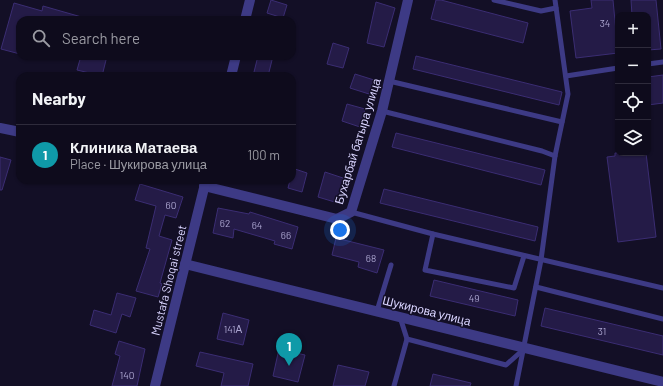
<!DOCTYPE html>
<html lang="en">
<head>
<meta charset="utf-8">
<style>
  :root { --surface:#0e0b1c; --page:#1c1929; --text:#f1f3f6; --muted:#9b9ba3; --line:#2e2b3b; --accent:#00e5ff }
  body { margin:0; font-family:Barlow,sans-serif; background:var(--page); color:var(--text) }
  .controls { position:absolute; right:12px; top:12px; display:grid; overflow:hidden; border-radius:8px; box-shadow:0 1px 3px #0004 }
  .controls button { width:36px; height:36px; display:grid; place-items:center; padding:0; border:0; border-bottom:1px solid var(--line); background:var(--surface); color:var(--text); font:20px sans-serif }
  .you { position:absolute; left:340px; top:230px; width:14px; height:14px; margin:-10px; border:3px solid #fff; border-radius:50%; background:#1a73e8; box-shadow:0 0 0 6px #1a73e833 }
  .badge { display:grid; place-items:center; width:26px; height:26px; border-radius:50%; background:var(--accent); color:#fff; font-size:13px; font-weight:700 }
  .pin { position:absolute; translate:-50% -33px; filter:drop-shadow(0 1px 2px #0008) }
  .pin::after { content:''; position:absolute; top:21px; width:14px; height:12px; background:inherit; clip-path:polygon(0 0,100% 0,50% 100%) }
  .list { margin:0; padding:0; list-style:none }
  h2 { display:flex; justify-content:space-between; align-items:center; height:52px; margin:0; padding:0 16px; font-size:17px }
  h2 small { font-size:13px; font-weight:400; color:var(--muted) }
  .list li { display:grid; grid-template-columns:26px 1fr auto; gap:12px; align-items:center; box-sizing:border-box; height:60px; padding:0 16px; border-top:1px solid var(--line) }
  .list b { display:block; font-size:15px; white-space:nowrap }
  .list p { margin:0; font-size:13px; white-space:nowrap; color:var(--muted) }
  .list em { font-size:13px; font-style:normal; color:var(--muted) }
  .icon { flex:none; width:22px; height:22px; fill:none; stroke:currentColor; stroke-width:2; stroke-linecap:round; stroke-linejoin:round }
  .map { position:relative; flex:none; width:663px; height:386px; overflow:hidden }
  .search { position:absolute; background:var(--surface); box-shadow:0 1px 3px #0004; left:16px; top:16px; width:280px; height:44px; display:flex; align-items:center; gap:10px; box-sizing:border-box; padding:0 14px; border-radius:12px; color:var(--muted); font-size:15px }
  .panel { position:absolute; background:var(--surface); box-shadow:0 1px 3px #0004; left:16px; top:72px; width:280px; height:112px; border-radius:12px }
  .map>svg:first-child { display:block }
  .building { fill:#241b47; stroke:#3b2d73 }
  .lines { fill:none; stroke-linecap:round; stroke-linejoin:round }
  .service { stroke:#3d3a85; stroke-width:5 }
  .minor { stroke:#3d3a85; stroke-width:10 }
  .tertiary { stroke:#3d3a85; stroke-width:10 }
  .labels { text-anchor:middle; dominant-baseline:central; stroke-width:3; stroke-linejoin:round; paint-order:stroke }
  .number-label { font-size:10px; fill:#aca6d1 }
  .street-label { font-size:12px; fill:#d9d4ff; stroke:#130f26 }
</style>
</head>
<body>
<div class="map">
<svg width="663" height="386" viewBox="0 0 663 386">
  <rect width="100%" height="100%" fill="#130f26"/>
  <!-- building -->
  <g class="building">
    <path d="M271,0L287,5L283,18L267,13Z"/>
    <path d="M436,0H441L528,23L523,43L431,19Z"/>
    <path d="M591,0H613L618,53L576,58L570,11L592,8Z"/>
    <path d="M631,0H656L661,49L648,50V15H632Z"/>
    <path d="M376,2L395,8L384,47L367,43Z"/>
    <path d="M14,3L42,11L43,6L85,18V20H20V54L1,49Z"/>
    <path d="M333,43L349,48L343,68L327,64Z"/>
    <path d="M81,56H107L102,76L77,70Z"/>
    <path d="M258,56H273L268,76H253Z"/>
    <path d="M416,56L562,92L559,105L413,69Z"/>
    <path d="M355,74L374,80L369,94L350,88Z"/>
    <path d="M663,75V103L648,105V77Z"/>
    <path d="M347,104L365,109L360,127L342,121Z"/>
    <path d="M396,133L545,170L541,185L392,147Z"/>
    <path d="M615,153H629V155L646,153L656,237L618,242L607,157L615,156Z"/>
    <path d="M0,157L11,160L2,190H0Z"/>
    <path d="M292,168L307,173L302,192L288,188L290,180H292Z"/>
    <path d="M325,172L346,179L338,203L318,197Z"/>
    <path d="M140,184L183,197L176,218L165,215L159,236L172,240L160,283L162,284L158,297L136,291L150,249L146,248L156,206L135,200Z"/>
    <path d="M384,189L538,227L535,241L380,203Z"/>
    <path d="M218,208L249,214L250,212L298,227L292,249L274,244L275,241L234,229L233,238L213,233Z"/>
    <path d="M336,238L384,250L377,273L358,267L359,262L332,255Z"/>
    <path d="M434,280L518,300L515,316L430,296Z"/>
    <path d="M117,293L136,298L130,317L122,314L116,333L90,325L94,310L111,315Z"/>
    <path d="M545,308L663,336V355L541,326Z"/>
    <path d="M223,313L249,320L243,345L217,339Z"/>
    <path d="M119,341L145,349L137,386H112L120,356L115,354Z"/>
    <path d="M279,349L305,355L298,382L273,376Z"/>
    <path d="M200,352L253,364L248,386H221L224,373L196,366Z"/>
    <path d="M338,365L369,372L365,386H333Z"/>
    <path d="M433,374L471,383L470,386H430Z"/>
  </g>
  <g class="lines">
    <!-- service -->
    <g class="service">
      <path d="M494,0L541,11L556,8"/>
      <path d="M648,64L663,62"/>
      <path d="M566,76L618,68"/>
      <path d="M389,81L562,122"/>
      <path d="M382,111L542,151L555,156"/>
      <path d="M351,212L433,234L663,288"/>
      <path d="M433,234L425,270L514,288L524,256"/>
      <path d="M536,287L663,319"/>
      <path d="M377,311L391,265"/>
      <path d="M400,317L407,339L506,365L524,349"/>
      <path d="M394,386L407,339"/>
      <path d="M516,386L541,260L555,156L568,94L555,0"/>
    </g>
    <!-- minor -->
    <g class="minor">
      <path d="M0,128L20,132"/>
      <path d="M204,186L337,219L351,212L382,111L408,0"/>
      <path d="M185,264L663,382"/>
    </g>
    <!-- tertiary -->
    <g class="tertiary">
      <path d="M245,20L250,0"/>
      <path d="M231,76L236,56"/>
      <path d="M155,386L206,180"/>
    </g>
  </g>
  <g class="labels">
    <!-- number labels -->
    <g class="number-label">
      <text x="605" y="23">34</text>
      <text x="171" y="205">60</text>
      <text x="225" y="223">62</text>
      <text x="257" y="225">64</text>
      <text x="286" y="235">66</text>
      <text x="371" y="258">68</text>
      <text x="474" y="298">49</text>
      <text x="233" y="329">141А</text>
      <text x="602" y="331">31</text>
      <text x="127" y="375">140</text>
    </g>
    <!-- street labels -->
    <g class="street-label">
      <text transform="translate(357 141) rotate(-73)">Бухарбай батыра улица</text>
      <text transform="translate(168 280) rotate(-76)">Mustafa Shoqai street</text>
      <text transform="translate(427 310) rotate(14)">Шукирова улица</text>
    </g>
  </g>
</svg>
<div class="controls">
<button>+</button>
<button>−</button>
<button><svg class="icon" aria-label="locate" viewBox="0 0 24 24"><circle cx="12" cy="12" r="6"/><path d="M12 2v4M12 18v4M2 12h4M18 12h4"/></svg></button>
<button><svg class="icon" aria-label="layers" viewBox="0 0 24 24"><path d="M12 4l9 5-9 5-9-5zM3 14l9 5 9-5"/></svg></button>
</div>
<div class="you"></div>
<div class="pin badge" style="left:289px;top:366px;background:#0f9aa8">1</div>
<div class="search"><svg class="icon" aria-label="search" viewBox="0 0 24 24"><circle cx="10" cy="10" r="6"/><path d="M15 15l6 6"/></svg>Search here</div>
<section class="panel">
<h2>Nearby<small></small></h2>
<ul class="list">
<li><span class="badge" style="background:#0f9aa8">1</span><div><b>Клиника Матаева</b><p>Place · Шукирова улица</p></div><em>100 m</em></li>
</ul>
</section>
</div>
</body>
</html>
